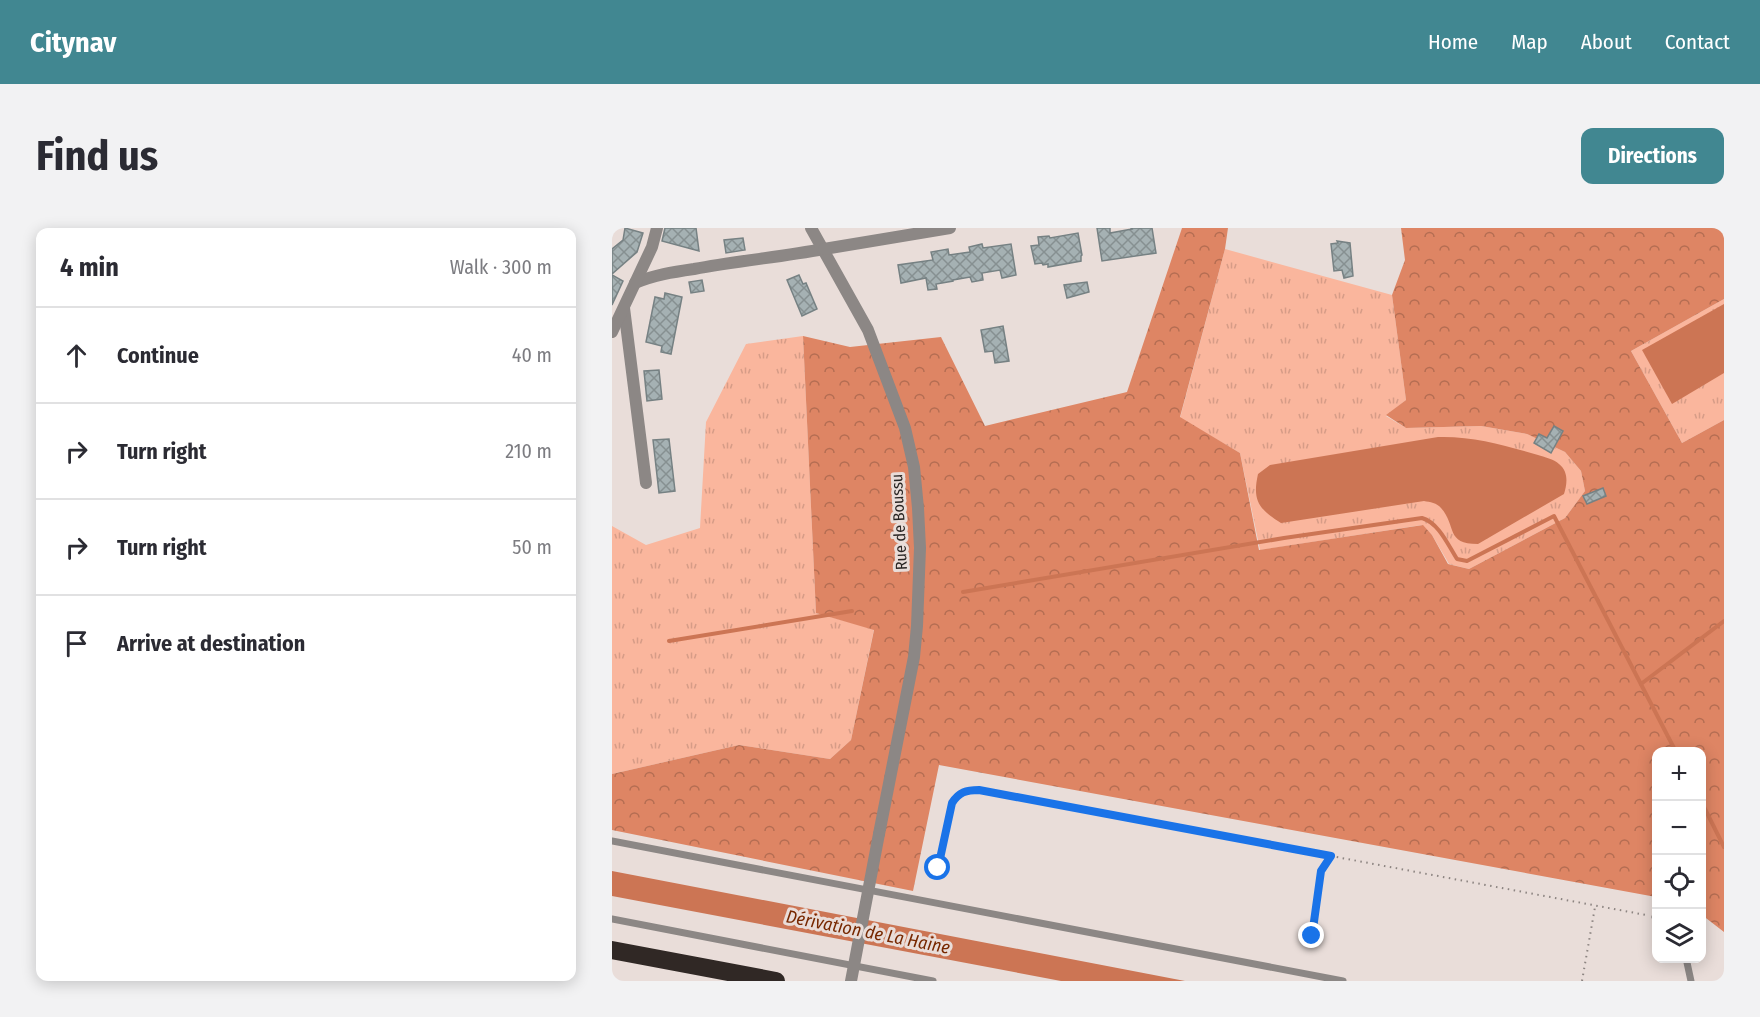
<!DOCTYPE html>
<html lang="en">
<head>
<meta charset="utf-8">
<style>
  :root { --surface:#fff; --page:#f2f2f3; --text:#2b2b33; --muted:#7c7c81; --line:#e1e1e2; --accent:#418791 }
  body { margin:0; font-family:"Fira Sans Condensed",sans-serif; background:var(--page); color:var(--text) }
  .controls { position:absolute; right:18px; bottom:18px; display:grid; overflow:hidden; border-radius:12px; box-shadow:0 3px 15px #0003 }
  .controls button { width:54px; height:54px; display:grid; place-items:center; padding:0; border:0; border-bottom:2px solid var(--line); background:var(--surface); color:var(--text); font:30px sans-serif }
  .stop { position:absolute; width:18px; height:18px; margin:-14px; border:4px solid #1a73e8; border-radius:50%; background:#fff }
  .stop.end { background:#1a73e8; border-color:#fff; box-shadow:0 2px 6px #0008 }
  .list { margin:0; padding:0; list-style:none }
  h2 { display:flex; justify-content:space-between; align-items:center; height:78px; margin:0; padding:0 24px; font-size:26px }
  h2 small { font-size:20px; font-weight:400; color:var(--muted) }
  .list li { display:grid; grid-template-columns:39px 1fr auto; gap:18px; align-items:center; box-sizing:border-box; height:96px; padding:0 24px; border-top:2px solid var(--line) }
  .list b { display:block; font-size:22px; white-space:nowrap }
  .list em { font-size:20px; font-style:normal; color:var(--muted) }
  .icon { flex:none; width:33px; height:33px; fill:none; stroke:currentColor; stroke-width:2; stroke-linecap:round; stroke-linejoin:round }
  .map { position:relative; flex:none; width:1112px; height:753px; overflow:hidden; border-radius:12px }
  header { display:flex; align-items:center; gap:36px; box-sizing:border-box; height:84px; padding:0 30px; background:var(--accent); color:#fff }
  header strong { font-size:28px }
  nav { display:flex; gap:33px; margin-inline-start:auto; font-size:21px }
  .intro { display:flex; align-items:center; justify-content:space-between; box-sizing:border-box; height:144px; padding:0 36px }
  h1 { margin:0; font-size:42px }
  .button { padding:15px 27px; border-radius:12px; background:var(--accent); color:#fff; font-size:21px; font-weight:700 }
  main { display:flex; gap:36px; padding:0 36px }
  aside { flex:1; background:var(--surface); border-radius:12px; box-shadow:0 3px 15px #0003 }
  .map>svg:first-child { display:block }
  .grass { fill:url(#grass-tufts) }
  .forest { fill:url(#forest-crowns) }
  .water { fill:#cc7554 }
  .lines { fill:none; stroke-linecap:round; stroke-linejoin:round }
  .stream { stroke:#cc7554; stroke-width:4 }
  .building { fill:url(#building-cross-hatch); stroke:#768183; stroke-width:1.5 }
  .path { stroke:#8c8481; stroke-width:2; stroke-dasharray:1.5 4.5; stroke-linecap:butt }
  .service { stroke:#8c8785; stroke-width:7 }
  .minor { stroke:#8c8785; stroke-width:12 }
  .tertiary { stroke:#8c8785; stroke-width:12 }
  .motorway { stroke:#302825; stroke-width:18 }
  .tertiary-bridge { stroke:#8c8785; stroke-width:12 }
  .route { stroke:#1a73e8; stroke-width:8 }
  .labels { text-anchor:middle; dominant-baseline:central; stroke-width:6; stroke-linejoin:round; paint-order:stroke }
  .street-label { font-size:16px; fill:#282422; stroke:#e9ddd9 }
  .water-label { font-size:18px; font-style:italic; fill:#772801; stroke:#e9ddd9 }
</style>
</head>
<body>
<header>
<strong>Citynav</strong>
<nav><a>Home</a><a>Map</a><a>About</a><a>Contact</a></nav>
</header>
<div class="intro"><h1>Find us</h1><a class="button">Directions</a></div>
<main>
<aside>
<h2>4 min<small>Walk · 300 m</small></h2>
<ul class="list">
<li><svg class="icon" aria-label="ahead" viewBox="0 0 24 24"><path d="M12 20V5M6 11l6-6 6 6"/></svg><div><b>Continue</b></div><em>40 m</em></li>
<li><svg class="icon" aria-label="right" viewBox="0 0 24 24"><path d="M7 20v-9h11M14 6l5 5-5 5"/></svg><div><b>Turn right</b></div><em>210 m</em></li>
<li><svg class="icon" aria-label="right" viewBox="0 0 24 24"><path d="M7 20v-9h11M14 6l5 5-5 5"/></svg><div><b>Turn right</b></div><em>50 m</em></li>
<li><svg class="icon" aria-label="arrive" viewBox="0 0 24 24"><path d="M6 21V4h12l-3 4 3 4H6"/></svg><div><b>Arrive at destination</b></div></li>
</ul>
</aside>
<div class="map">
<svg width="1112" height="753" viewBox="0 0 1112 753">
  <defs>
    <pattern id="grass-tufts" width="24" height="20" patternUnits="userSpaceOnUse" patternTransform="scale(1.5)"><rect width="24" height="20" fill="#fab69d"/><path d="M3 7l-1-3M5 7V3M7 7l1-3M15 17l-1-3M17 17v-4M19 17l1-3" fill="none" stroke="#d69c87"/></pattern>
    <pattern id="forest-crowns" width="20" height="18" patternUnits="userSpaceOnUse" patternTransform="scale(1.5)"><rect width="20" height="18" fill="#de8564"/><path d="M2 6a3 3 0 1 1 6 0M12 15a3 3 0 1 1 6 0" fill="none" stroke="#b46d52"/></pattern>
    <pattern id="building-cross-hatch" width="8" height="8" patternUnits="userSpaceOnUse" patternTransform="scale(1.5)"><rect width="8" height="8" fill="#a5b1b3"/><path d="M0 0l8 8M0 8l8-8" fill="none" stroke="#869091"/></pattern>
  </defs>
  <rect width="100%" height="100%" fill="#e9ddd9"/>
  <!-- grass -->
  <g class="grass">
    <path d="M613,21L780,67L794,172L774,188L794,200L869,198L915,206L953,224L969,243L973,263L953,290L857,341L837,336L820,307L810,297L648,322L628,225L568,190Z"/>
    <path d="M1112,71V192L1070,215L1019,123Z"/>
    <path d="M191,108L204,385L262,401L239,512L218,531L127,517L0,546V298L34,317L88,300L94,194L134,116Z"/>
  </g>
  <!-- forest -->
  <path class="forest" d="M570,0H616L613,21L568,189L628,225L647,322L811,297L820,307L836,336L857,341L953,290L973,263L969,243L953,224L915,206L869,198L794,200L774,187L794,172L780,67L793,32L789,0H1112V71L1019,123L1070,215L1112,192V704L1090,687V524H1044V669L327,537L301,663L0,602V546L127,517L218,531L239,512L262,402L204,385L191,108L238,119L329,109L373,198L515,164Z"/>
  <!-- water -->
  <g class="water">
    <path d="M1112,76V145L1060,176L1030,122Z"/>
    <path d="M826,209C861,208 892,217 926,227C932,229 942,231 947,236C957,244 955,256 952,266L866,316C833,316 845,298 829,280C825,275 818,274 812,273L669,295C647,281 640,273 646,246L658,237Z"/>
    <path d="M0,643L573,753H449L0,668Z"/>
  </g>
  <g class="lines">
    <!-- stream -->
    <g class="stream">
      <path d="M351,364L672,310L810,290C827,295 836,317 845,331L855,333L942,288L1064,524"/>
      <path d="M57,413L240,383"/>
      <path d="M1029,456L1112,393"/>
      <path d="M1090,575L1112,619"/>
    </g>
  </g>
  <!-- building -->
  <g class="building">
    <path d="M13,0L31,5L25,24L0,46V21L11,12Z"/>
    <path d="M53,0H84L87,23L50,13Z"/>
    <path d="M485,0H498V5L520,1L519,0H540L544,25L490,33Z"/>
    <path d="M466,5L470,27L469,28V33L436,39V36L431,37L430,35L423,36L419,18L427,17L426,9L437,8L438,10Z"/>
    <path d="M131,10L133,22L114,25L112,12Z"/>
    <path d="M725,13L738,15L741,48L732,50L730,42L722,43L719,16L726,15Z"/>
    <path d="M370,16L371,20L399,16L404,47L390,50L388,42L370,45L371,52L360,54L358,49L341,52V53L324,56L325,61L316,62L314,50L289,55L286,37L321,32L319,24L336,21L337,27L358,24L357,19Z"/>
    <path d="M0,47L11,53L0,77Z"/>
    <path d="M187,47L191,56L194,55L205,81L190,88L175,52Z"/>
    <path d="M90,52L92,63L79,65L77,54Z"/>
    <path d="M475,54L477,64L455,70L452,57Z"/>
    <path d="M53,65L70,69L59,126L49,124L50,118L34,114L43,69L52,71Z"/>
    <path d="M391,98L397,133L383,135L381,123L373,124L369,102Z"/>
    <path d="M47,142L50,171L35,173L32,143Z"/>
    <path d="M942,198L951,203L939,225L922,215L927,206L935,210Z"/>
    <path d="M57,211L63,263L47,265L41,212Z"/>
    <path d="M991,260L994,268L975,276L971,268Z"/>
  </g>
  <g class="lines">
    <!-- path -->
    <g class="path">
      <path d="M326,640L340,575C348,564 354,562 367,562L1034,687"/>
      <path d="M700,708L709,643L719,628"/>
      <path d="M970,753L983,679"/>
    </g>
    <!-- service -->
    <g class="service">
      <path d="M0,613L731,753"/>
      <path d="M1043,689L1044,690"/>
      <path d="M0,691L321,753"/>
      <path d="M1074,730L1079,753"/>
    </g>
    <!-- minor -->
    <g class="minor">
      <path d="M23,55C42,47 61,44 82,41C125,33 168,29 212,21"/>
      <path d="M12,80L34,255"/>
      <path d="M0,104L40,19L45,0"/>
    </g>
    <!-- tertiary -->
    <g class="tertiary">
      <path d="M199,0L256,102L293,200L302,239L306,280L308,320L305,398L302,429L267,606"/>
      <path d="M212,21L338,0"/>
    </g>
    <!-- motorway -->
    <path class="motorway" d="M0,722L164,753"/>
    <!-- tertiary-bridge -->
    <path class="tertiary-bridge" d="M239,753L267,606"/>
  </g>
  <g class="lines">
    <!-- route -->
    <path class="route" d="M326,640L340,575C347,564 354,562 367,562L719,628L709,643L700,708"/>
  </g>
  <g class="labels">
    <!-- street labels -->
    <g class="street-label">
      <text transform="translate(287 294) rotate(-93)">Rue de Boussu</text>
    </g>
    <!-- water labels -->
    <g class="water-label">
      <text transform="translate(256 704) rotate(11)">Dérivation de La Haine</text>
    </g>
  </g>
</svg>
<div class="controls">
<button>+</button>
<button>−</button>
<button><svg class="icon" aria-label="locate" viewBox="0 0 24 24"><circle cx="12" cy="12" r="6"/><path d="M12 2v4M12 18v4M2 12h4M18 12h4"/></svg></button>
<button><svg class="icon" aria-label="layers" viewBox="0 0 24 24"><path d="M12 4l9 5-9 5-9-5zM3 14l9 5 9-5"/></svg></button>
</div>
<div class="stop" style="left:326px;top:640px"></div>
<div class="stop end" style="left:700px;top:708px"></div>
</div>
</main>
</body>
</html>
